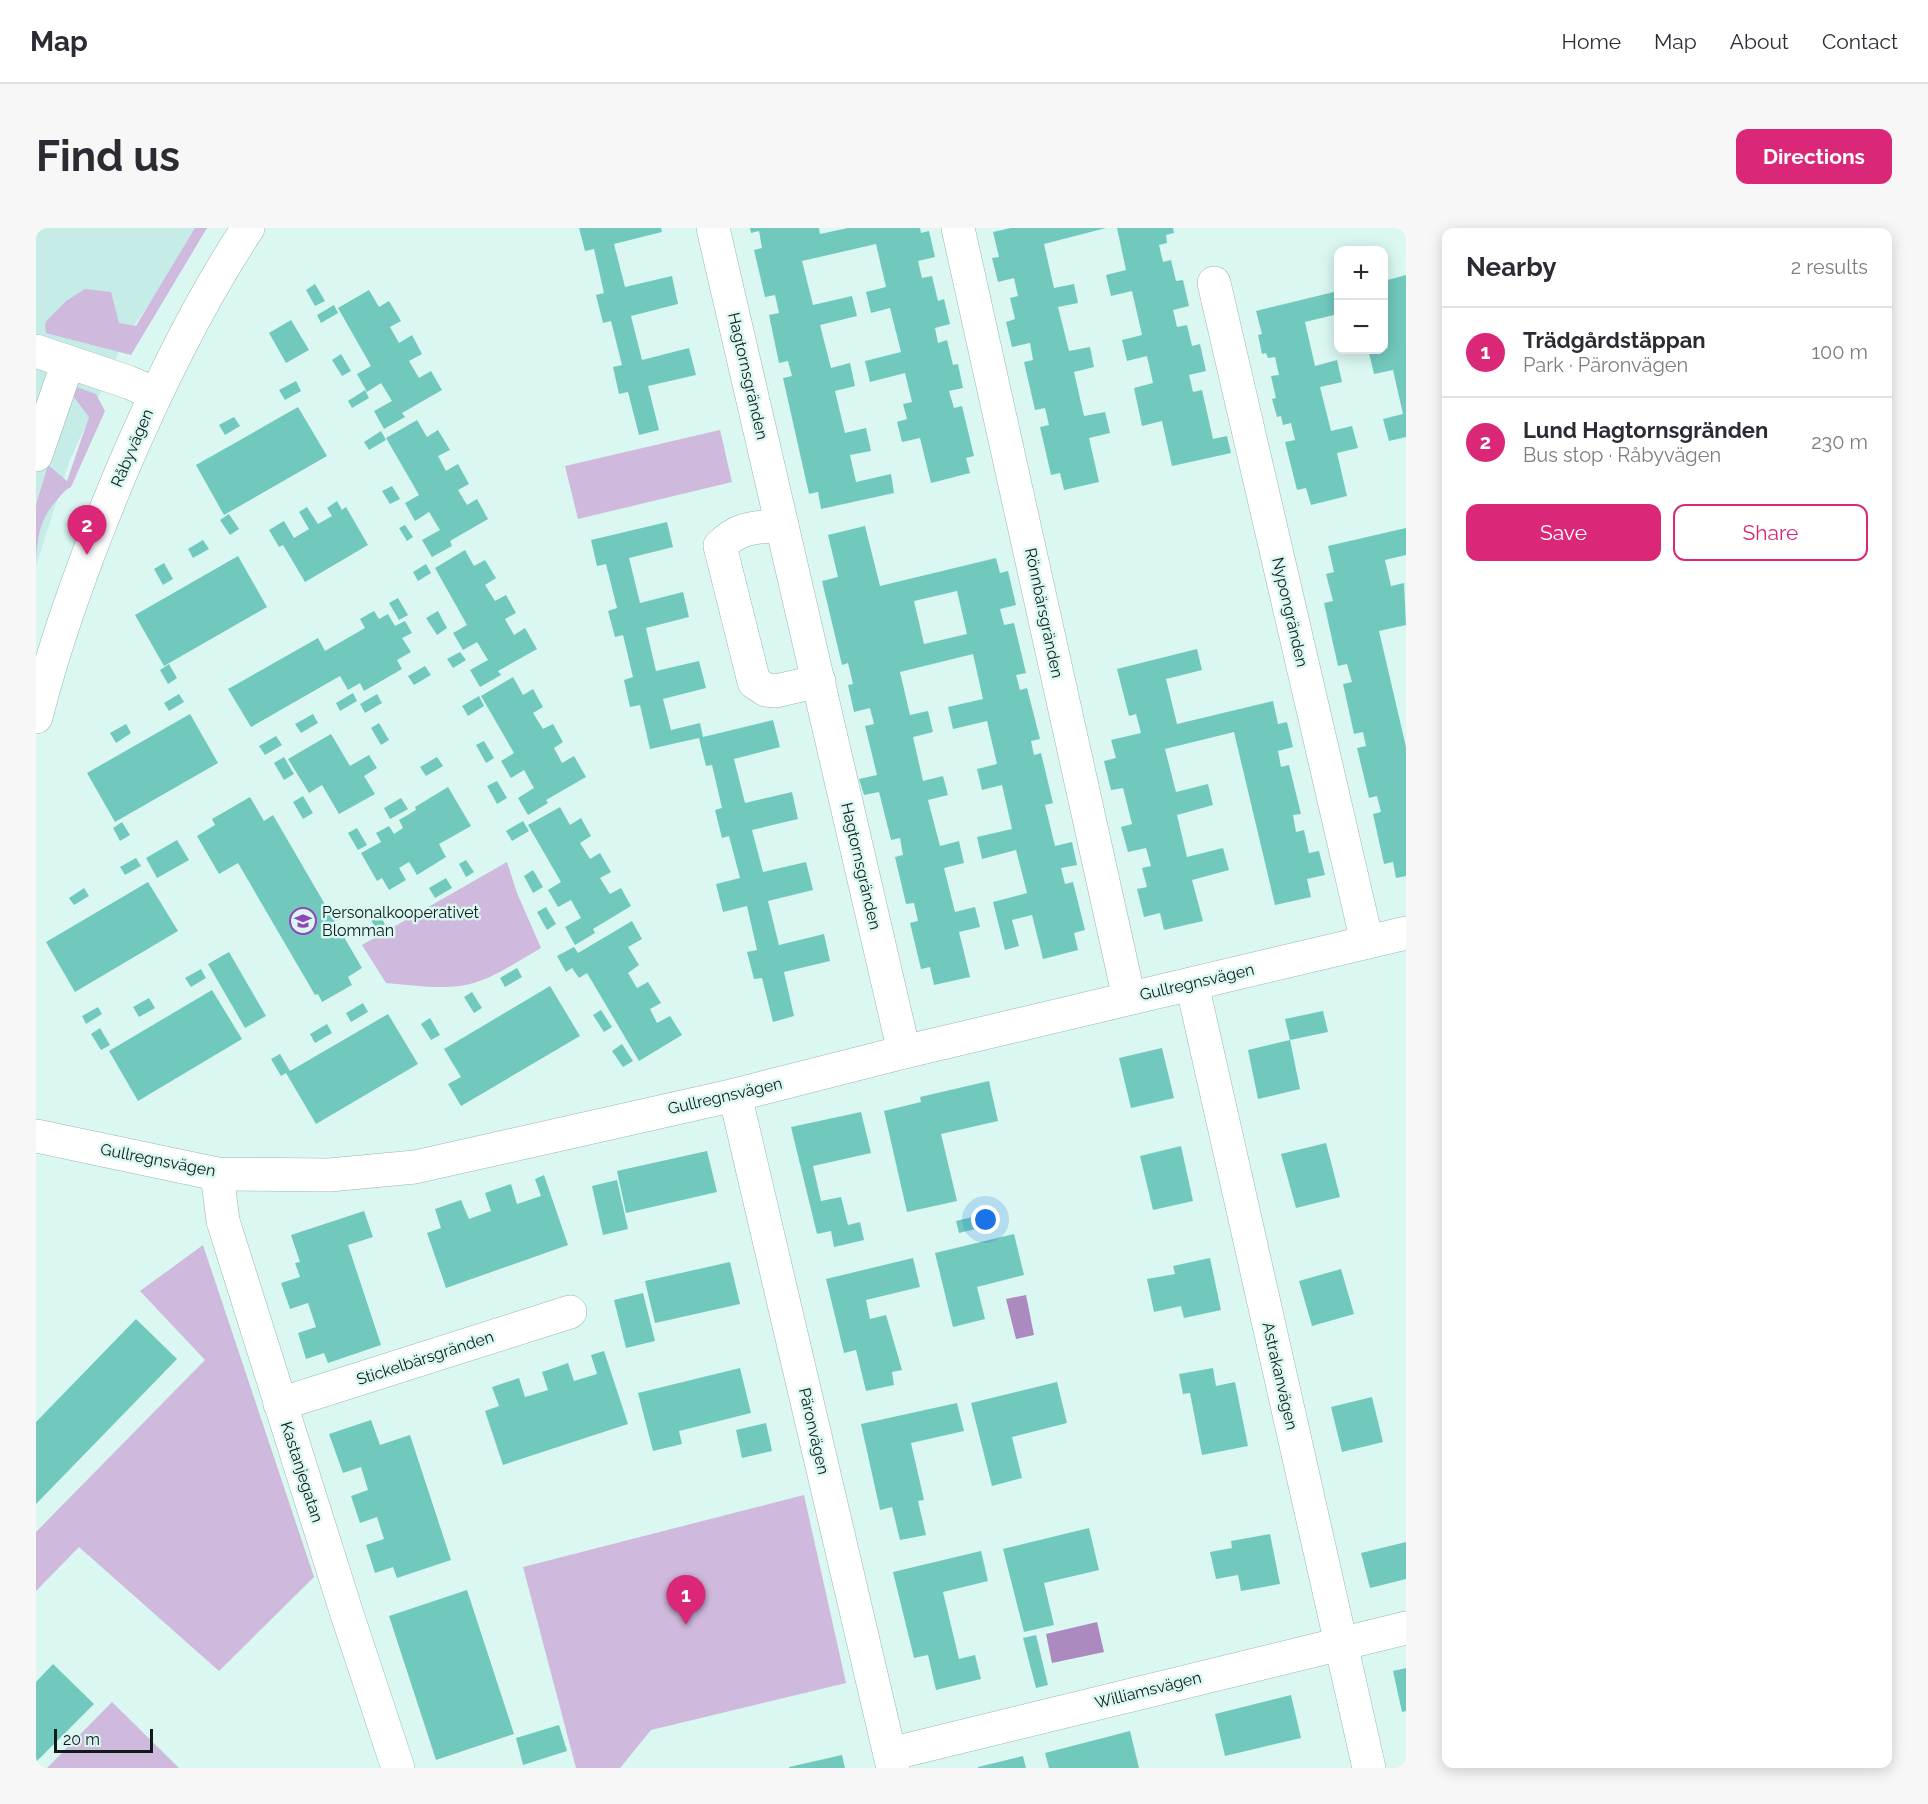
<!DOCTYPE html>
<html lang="en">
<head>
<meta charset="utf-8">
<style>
  :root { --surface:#fff; --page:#f7f7f7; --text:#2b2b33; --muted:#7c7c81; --line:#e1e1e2; --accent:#db2777 }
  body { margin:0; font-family:Raleway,sans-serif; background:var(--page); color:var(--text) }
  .controls { position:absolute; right:18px; top:18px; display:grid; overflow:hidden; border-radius:12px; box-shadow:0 3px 15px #0003 }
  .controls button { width:54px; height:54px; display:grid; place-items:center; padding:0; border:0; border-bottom:2px solid var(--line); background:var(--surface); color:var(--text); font:30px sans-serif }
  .scale { position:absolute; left:18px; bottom:15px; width:99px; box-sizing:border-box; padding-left:6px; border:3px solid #101b19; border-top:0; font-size:16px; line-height:21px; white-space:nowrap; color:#101b19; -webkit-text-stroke:4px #daf7f2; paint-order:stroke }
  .you { position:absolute; left:950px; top:992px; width:21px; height:21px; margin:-15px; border:4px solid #fff; border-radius:50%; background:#1a73e8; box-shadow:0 0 0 9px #1a73e833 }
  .badge { display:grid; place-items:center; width:39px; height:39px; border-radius:50%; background:var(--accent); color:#fff; font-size:20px; font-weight:700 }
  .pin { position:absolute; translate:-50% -50px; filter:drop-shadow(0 2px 3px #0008) }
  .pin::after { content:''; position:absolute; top:32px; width:21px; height:18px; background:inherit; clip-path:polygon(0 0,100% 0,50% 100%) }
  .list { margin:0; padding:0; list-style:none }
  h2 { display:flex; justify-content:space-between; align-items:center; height:78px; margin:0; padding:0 24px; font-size:26px }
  h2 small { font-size:20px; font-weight:400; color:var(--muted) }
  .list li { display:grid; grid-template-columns:39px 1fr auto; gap:18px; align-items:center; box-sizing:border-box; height:90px; padding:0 24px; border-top:2px solid var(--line) }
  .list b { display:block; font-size:22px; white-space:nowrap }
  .list p { margin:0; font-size:20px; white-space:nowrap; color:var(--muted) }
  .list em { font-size:20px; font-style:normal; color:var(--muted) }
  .actions { display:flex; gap:12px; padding:18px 24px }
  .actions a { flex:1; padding:14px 0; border:2px solid var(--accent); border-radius:12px; text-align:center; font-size:21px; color:var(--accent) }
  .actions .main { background:var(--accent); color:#fff }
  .map { position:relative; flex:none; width:1370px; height:1540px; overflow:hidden; border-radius:12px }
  header { display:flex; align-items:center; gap:36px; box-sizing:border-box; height:84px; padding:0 30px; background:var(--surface); border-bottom:2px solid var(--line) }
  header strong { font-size:28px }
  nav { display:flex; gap:33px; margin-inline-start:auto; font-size:21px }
  .intro { display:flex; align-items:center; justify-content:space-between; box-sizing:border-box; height:144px; padding:0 36px }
  h1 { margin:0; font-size:42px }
  .button { padding:15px 27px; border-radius:12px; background:var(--accent); color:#fff; font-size:21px; font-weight:700 }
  main { display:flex; gap:36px; padding:0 36px }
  aside { flex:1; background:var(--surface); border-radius:12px; box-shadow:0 3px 15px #0003 }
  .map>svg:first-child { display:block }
  .built { fill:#c5ece6 }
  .green { fill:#cfb9dd }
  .water { fill:#ac8ac0 }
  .building { fill:#71c9be; fill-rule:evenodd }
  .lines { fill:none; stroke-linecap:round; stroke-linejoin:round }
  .minor-casing { stroke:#9ab6b1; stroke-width:34 }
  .minor { stroke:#fff; stroke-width:33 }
  .labels { text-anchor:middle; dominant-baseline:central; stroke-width:5; stroke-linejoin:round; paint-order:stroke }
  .street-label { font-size:16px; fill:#101b19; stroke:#daf7f2 }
  .poi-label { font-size:16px; fill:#101b19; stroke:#daf7f2; text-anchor:start }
</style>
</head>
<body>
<header>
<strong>Map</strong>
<nav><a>Home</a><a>Map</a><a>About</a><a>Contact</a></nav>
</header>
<div class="intro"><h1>Find us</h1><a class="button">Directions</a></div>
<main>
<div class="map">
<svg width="1370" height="1540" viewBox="0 0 1370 1540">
  <rect width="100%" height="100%" fill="#daf7f2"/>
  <!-- built -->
  <path class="built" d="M0,0H168L89,110L33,234L0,338Z"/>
  <!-- green -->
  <g class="green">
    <path d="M159,0H171L95,127L10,105L9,97L11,92L30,73L49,61L75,64L83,95L100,98Z"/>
    <path d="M35,157L60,166L69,183L35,259C29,262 26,266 21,272C4,291 3,304 0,329V277L12,237L31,253L53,189L37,168Z"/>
    <path d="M684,202L696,254L542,291L529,238Z"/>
    <path d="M471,634L481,665L505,720C480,734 453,754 424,758C400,761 374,757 350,755L326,717Z"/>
    <path d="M167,1017L278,1349L183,1443L43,1319L0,1363V1304L169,1132L104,1063Z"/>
    <path d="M768,1267L810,1455L615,1502L584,1540H540L487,1339Z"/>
    <path d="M76,1474L143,1540H11Z"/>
  </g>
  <!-- water -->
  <g class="water">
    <path d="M990,1067L998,1107L980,1111L970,1071Z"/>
    <path d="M1061,1394L1068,1424L1016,1435L1010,1406Z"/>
  </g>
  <!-- building -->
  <g class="building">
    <path d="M543,0H625L626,4L578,16L589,59L636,48L642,76L595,88L606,132L653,120L660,147L612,158L623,202L603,207L592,164L583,166L577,139L586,137L575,93L567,95L560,67L568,65L558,21L549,23Z"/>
    <path d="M714,0H783L784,6L812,0H884L885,5L893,3L899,29L882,33L886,50L896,48L902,73L908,71L914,96L899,100L902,115L911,112L917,137L922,136L927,160L913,163L918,180L926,178L938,228L930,230L934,245L895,255L884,210L866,214L861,194L871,191L867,176L876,174L869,145L834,154L829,133L865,124L854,80L835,85L830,64L850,59L840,16L766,33L777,77L816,68L821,88L784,97L795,140L814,135L819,158L799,163L809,205L830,200L835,223L814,227L820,254L855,246L858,265L785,281L782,264L773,266L747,150L756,148L752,133L743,135L733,87L743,85L739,67L729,69L718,22L726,20L723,3L715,5Z"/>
    <path d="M975,0H1070L1008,16L1018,60L1038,56L1042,75L1022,79L1033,123L1054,119L1058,139L1038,144L1048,188L1069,184L1074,205L1053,210L1063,254L1028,262L1024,245L1015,247L1004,199L1013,197L1009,180L999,182L988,134L997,132L994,115L976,119L970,94L979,91L974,70L982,68L978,50L962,54L956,30L963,29L957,4Z"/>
    <path d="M1081,0H1137L1138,5L1130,7L1131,15L1123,17L1127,34L1135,32L1140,53L1147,52L1153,78L1137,82L1141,99L1151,97L1156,118L1164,116L1170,143L1153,147L1157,164L1166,162L1177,211L1191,208L1195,225L1136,238L1126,193L1106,198L1098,160L1117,155L1111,128L1091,133L1086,112L1106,107L1096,63L1075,68L1070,47L1090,42Z"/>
    <path d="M1370,47V209L1353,213L1347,191L1367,186L1357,142L1338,146L1333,125L1352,120L1348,102V53Z"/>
    <path d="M279,56L289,73L279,78L270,62Z"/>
    <path d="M333,62L343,79L353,73L365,93L354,99L363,115L376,107L386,126L373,133L383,150L395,143L406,162L366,185L369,189L348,201L338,183L356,173L345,155L331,164L321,146L335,138L302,80Z"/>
    <path d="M1302,63V86L1269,94L1279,138L1301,132L1306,154L1284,159L1295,203L1316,198L1322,220L1301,225L1311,268L1275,277L1270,260L1261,262L1249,214L1259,212L1255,195L1247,197L1245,188L1241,189L1236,171L1240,170L1235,148L1243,147L1239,129L1232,130L1230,125L1226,126L1222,107L1226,106L1220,83Z"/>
    <path d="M298,77L302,85L285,95L281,87Z"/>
    <path d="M255,92L273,122L250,135L233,105Z"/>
    <path d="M305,126L315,143L306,148L296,132Z"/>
    <path d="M260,153L265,163L249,172L243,162Z"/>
    <path d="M329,162L333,170L316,180L312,173Z"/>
    <path d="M262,179L291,228L188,287L160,237Z"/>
    <path d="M198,189L204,198L189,207L183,197Z"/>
    <path d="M381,192L391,209L402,202L414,222L402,228L410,243L422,236L433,256L422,262L431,277L441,271L452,291L414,313L416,318L396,329L386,312L404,302L393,284L379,293L369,275L383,267L350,210Z"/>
    <path d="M345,203L350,212L333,222L328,214Z"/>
    <path d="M356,258L364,271L354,276L346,263Z"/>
    <path d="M301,273L306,282L310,279L332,317L269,354L247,317L243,319L233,302L248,293L258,310L273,301L263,284L271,279L282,296L296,288L291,280Z"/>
    <path d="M193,286L203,301L194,307L184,292Z"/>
    <path d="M631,294L637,319L593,330L604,375L647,364L653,389L610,400L620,443L663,433L670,460L627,471L635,502L664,495L667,509L737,492L744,519L698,531L709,575L756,564L762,591L716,602L727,644L770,634L777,662L732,673L743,717L788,706L794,733L748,744L758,788L737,794L726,750L718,751L711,724L721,722L711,678L687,684L680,656L704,650L693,608L686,610L679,582L686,580L676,537L670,538L663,510L614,521L604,477L594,479L588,452L597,449L587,407L579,409L572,383L581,380L570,336L561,338L555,312Z"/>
    <path d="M369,297L377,309L371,313L363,300Z"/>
    <path d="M829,298L844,358L960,330L964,345L972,343L980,377L964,381L968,397L978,395L990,445L980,447L984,462L991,460L1004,511L995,513L998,527L1005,525L1017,575L1009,577L1019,618L1036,614L1041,637L1025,640L1029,656L1037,654L1049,702L1038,705L1042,722L1007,731L996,687L976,692L983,718L969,722L957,674L991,665L980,622L946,631L941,609L976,601L966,557L946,562L941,541L961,536L951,493L917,501L912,479L947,471L937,426L864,444L874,487L892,483L897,504L877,509L887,553L907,548L912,567L892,572L904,618L923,613L928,635L908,640L919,684L939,679L944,699L923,704L934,749L898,757L894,739L885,741L874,695L882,693L878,675L870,676L859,629L867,627L864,610L855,612L843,564L828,567L823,551L841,547L829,498L838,496L834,480L818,484L812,457L817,456L812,435L806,437L786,353L802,349L792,307ZM921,363L931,406L888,416L878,373Z"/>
    <path d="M1370,300V327L1349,332L1355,358L1368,355L1370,397L1343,403L1370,519V648L1360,650L1357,634L1348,636L1337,586L1345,584L1341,568L1333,570L1321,520L1330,518L1327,504L1318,506L1307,456L1316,454L1311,436L1302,438L1288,375L1297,373L1290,346L1298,344L1292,318Z"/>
    <path d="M167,312L173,321L157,330L152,321Z"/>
    <path d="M429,322L438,338L449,332L460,350L449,357L459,373L470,367L480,385L469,391L478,407L489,400L501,421L462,443L465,447L444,459L434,442L452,432L441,414L427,422L417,405L431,397L399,340Z"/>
    <path d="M202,328L231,379L128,438L99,387Z"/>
    <path d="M128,335L137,351L127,357L118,341Z"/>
    <path d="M390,336L395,345L382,353L377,344Z"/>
    <path d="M362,370L372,387L363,392L353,375Z"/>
    <path d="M338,383L343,391L352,386L359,398L369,393L376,405L366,410L375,424L361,432L366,441L328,463L324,455L312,462L304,448L215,499L192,461L282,410L289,423L329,400L324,391Z"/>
    <path d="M402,383L411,400L401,407L390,390Z"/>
    <path d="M1161,421L1166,442L1130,451L1141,496L1237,473L1242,496L1251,494L1257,519L1242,523L1245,539L1253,537L1265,586L1257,587L1260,604L1268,602L1273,625L1283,623L1289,647L1271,651L1275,669L1239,677L1198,504L1129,521L1140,564L1172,556L1177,577L1141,587L1151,629L1187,620L1193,642L1156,652L1167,693L1128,702L1124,685L1108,689L1101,661L1111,659L1106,640L1115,638L1110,620L1092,624L1085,599L1096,596L1087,560L1075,562L1068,533L1080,530L1075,512L1105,505L1100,486L1093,488L1081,441Z"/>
    <path d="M424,424L430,432L417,440L411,431Z"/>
    <path d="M133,436L141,450L132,456L124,442Z"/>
    <path d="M389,438L395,447L378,457L372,448Z"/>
    <path d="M477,449L487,467L497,461L507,479L497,485L507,501L517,496L527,514L518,520L526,535L538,528L550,549L510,572L512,575L492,587L482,570L498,560L488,542L475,550L465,533L478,525L445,468Z"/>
    <path d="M317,465L321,473L304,483L300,475Z"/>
    <path d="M143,466L148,474L133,483L128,475Z"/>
    <path d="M341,466L346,475L329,485L324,476Z"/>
    <path d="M443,468L448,478L432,488L426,478Z"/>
    <path d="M154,486L182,535L79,594L51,545Z"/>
    <path d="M277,486L282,495L265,505L259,496Z"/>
    <path d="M343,495L353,512L345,517L335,500Z"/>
    <path d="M90,496L95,505L80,515L74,505Z"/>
    <path d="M295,506L314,538L333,527L341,540L328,548L339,566L303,586L286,557L273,565L252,531Z"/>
    <path d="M240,508L246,517L229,527L223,518Z"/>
    <path d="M448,513L458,530L450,535L440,517Z"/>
    <path d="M248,529L258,546L248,552L238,535Z"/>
    <path d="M401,529L407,538L390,548L384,539Z"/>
    <path d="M461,553L471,570L461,576L451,558Z"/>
    <path d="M412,559L435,598L403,616L410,629L381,647L373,634L363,640L370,652L353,662L346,650L341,653L325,625L345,614L340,605L353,598L358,606L367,600L363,592L380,582L379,579Z"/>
    <path d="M267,568L277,585L267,591L257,574Z"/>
    <path d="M214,569L228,593L237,587L326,740L312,749L316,757L286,774L282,766L279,767L202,635L183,646L161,608L179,597L176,591Z"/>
    <path d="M365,570L372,581L354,591L348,580Z"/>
    <path d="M524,579L534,597L545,590L555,608L544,615L554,631L564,625L575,644L564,650L574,666L585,660L595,678L557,701L559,705L539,717L529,699L545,690L535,672L522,679L512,662L525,654L492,597Z"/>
    <path d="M487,593L493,603L476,613L470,603Z"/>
    <path d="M86,594L94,607L84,613L77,600Z"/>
    <path d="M321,600L331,617L322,622L312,605Z"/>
    <path d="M141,612L153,632L121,650L110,630Z"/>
    <path d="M100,630L105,638L89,647L84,639Z"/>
    <path d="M430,632L438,644L430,649L423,636Z"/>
    <path d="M497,642L507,659L497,665L488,648Z"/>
    <path d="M410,650L416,660L399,670L393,660Z"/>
    <path d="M112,654L142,703L39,764L10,714Z"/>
    <path d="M48,660L53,668L38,677L33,670Z"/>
    <path d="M510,679L520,696L511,702L501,684Z"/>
    <path d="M343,687L349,696L340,701L335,692Z"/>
    <path d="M596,693L606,711L592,719L603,737L592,745L601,760L612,754L625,775L614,781L621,795L634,788L646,807L603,833L551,745L543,750L536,740L530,744L521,728L538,719L542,725Z"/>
    <path d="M193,724L230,788L209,800L172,736Z"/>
    <path d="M481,740L486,749L469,759L464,750Z"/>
    <path d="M165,741L170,750L155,759L149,750Z"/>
    <path d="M514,758L544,808L425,878L412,856L425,849L408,821Z"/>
    <path d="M176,762L206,811L102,873L73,823Z"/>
    <path d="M436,764L446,780L438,785L428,769Z"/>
    <path d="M113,770L119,780L103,789L97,779Z"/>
    <path d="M327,775L332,784L315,794L310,785Z"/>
    <path d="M62,779L66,786L50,796L46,788Z"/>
    <path d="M565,782L576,799L568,804L557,787Z"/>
    <path d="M1287,783L1292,804L1254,812L1249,791Z"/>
    <path d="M352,786L382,836L280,896L250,845L245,848L235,831L244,826L254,843Z"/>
    <path d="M394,790L404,807L395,812L385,796Z"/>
    <path d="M291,796L296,805L279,815L274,806Z"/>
    <path d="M64,800L74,817L65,822L55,806Z"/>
    <path d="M1254,812L1264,861L1222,871L1212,822Z"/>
    <path d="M586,816L597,833L587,839L576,823Z"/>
    <path d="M1126,820L1138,870L1095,880L1083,830Z"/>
    <path d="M953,853L962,893L905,906L921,973L871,984L848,883L885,874L884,869Z"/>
    <path d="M825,884L835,925L777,938L785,973L805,969L812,997L824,994L828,1012L798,1019L795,1003L781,1006L755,899Z"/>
    <path d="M1290,915L1304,969L1260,980L1245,926Z"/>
    <path d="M1145,918L1157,973L1117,982L1104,928Z"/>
    <path d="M671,923L681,964L590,985L581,943Z"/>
    <path d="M508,947L532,1017L410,1060L391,1005L405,1000L399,981L425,972L433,991L455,983L449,965L475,956L481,976L505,968L499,951Z"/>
    <path d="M581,952L592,1001L567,1007L556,958Z"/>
    <path d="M328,983L337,1009L312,1017L345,1117L292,1135L288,1125L270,1131L262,1105L280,1099L272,1075L254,1081L245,1055L264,1049L259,1035L264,1034L255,1007Z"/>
    <path d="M961,983L964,995L923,1005L920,993Z"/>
    <path d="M978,1006L988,1047L941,1059L949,1091L917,1099L899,1025Z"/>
    <path d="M877,1030L884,1059L830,1072L834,1091L850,1087L866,1142L856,1144L858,1157L830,1163L820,1122L808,1125L790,1051Z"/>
    <path d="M1174,1030L1185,1082L1148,1090L1145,1078L1118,1084L1111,1051L1139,1046L1137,1038Z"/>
    <path d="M694,1034L704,1076L619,1095L609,1053Z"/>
    <path d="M1305,1041L1318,1086L1276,1098L1263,1053Z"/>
    <path d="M607,1065L619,1113L590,1120L578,1072Z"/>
    <path d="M100,1091L141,1131L0,1276V1194Z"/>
    <path d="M568,1123L592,1196L467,1237L449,1183L463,1178L456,1159L483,1150L489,1169L499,1166L512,1162L506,1144L518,1140L532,1135L538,1153L561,1146L555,1127Z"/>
    <path d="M704,1140L715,1185L643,1203L646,1216L617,1223L602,1165Z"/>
    <path d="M1177,1140L1180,1158L1199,1154L1212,1218L1166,1227L1154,1165L1147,1166L1143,1146Z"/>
    <path d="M1021,1154L1031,1195L976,1209L986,1250L956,1258L935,1175Z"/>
    <path d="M1336,1169L1347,1214L1306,1224L1295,1179Z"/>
    <path d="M921,1175L928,1203L875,1215L888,1272L882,1273L890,1307L864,1312L856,1279L844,1282L825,1196Z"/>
    <path d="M335,1192L344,1217L374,1207L415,1332L361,1350L357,1339L339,1345L330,1317L348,1311L341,1289L324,1295L315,1268L332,1262L325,1239L307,1245L293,1206Z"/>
    <path d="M730,1195L736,1223L706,1230L700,1202Z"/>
    <path d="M1053,1300L1063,1342L1008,1355L1018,1397L988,1404L967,1321Z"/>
    <path d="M1234,1306L1244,1356L1205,1363L1202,1347L1180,1351L1174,1324L1196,1320L1195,1313Z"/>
    <path d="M1370,1314V1351L1334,1360L1325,1325Z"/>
    <path d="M945,1323L952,1353L907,1364L923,1431L939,1427L945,1451L900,1462L892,1427L878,1430L857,1344Z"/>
    <path d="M431,1362L478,1506L400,1532L353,1388Z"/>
    <path d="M1000,1407L1012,1457L1000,1460L987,1410Z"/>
    <path d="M17,1436L58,1476L0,1534V1454Z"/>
    <path d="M1370,1440V1483L1366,1484L1357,1443Z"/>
    <path d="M1255,1467L1265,1510L1189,1528L1179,1486Z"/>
    <path d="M523,1497L531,1523L487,1537L480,1510Z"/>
    <path d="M1094,1503L1103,1540H1013L1009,1525Z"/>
    <path d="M806,1527L809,1540H753V1539Z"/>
    <path d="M987,1528L990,1540H942V1539Z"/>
  </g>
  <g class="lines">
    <defs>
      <g id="minor">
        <path d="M677,0L868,824"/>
        <path d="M922,0L1093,770"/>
        <path d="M1178,55L1331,714"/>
        <path d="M0,123L92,154L119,166"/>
        <path d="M0,227L32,134"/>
        <path d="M746,297C719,300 704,298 684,318L718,454L730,462L740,463L783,453"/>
        <path d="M0,489C21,406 51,326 84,247C120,162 161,77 212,0"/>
        <path d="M1156,756L1333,1540"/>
        <path d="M699,867L857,1540"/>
        <path d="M0,908L181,946L293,947L379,939L699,867L868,824L1370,705"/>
        <path d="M181,946L187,993L310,1383L362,1540"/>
        <path d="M244,1176L534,1084"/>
        <path d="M854,1526L1370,1400"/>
      </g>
    </defs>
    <!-- minor casing -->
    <use href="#minor" class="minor-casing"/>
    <!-- minor -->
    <use href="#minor" class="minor"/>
  </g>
  <!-- icons -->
  <defs>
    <symbol id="school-ring" viewBox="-11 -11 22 22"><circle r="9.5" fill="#daf7f2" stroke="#9145b6" stroke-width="1.5"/><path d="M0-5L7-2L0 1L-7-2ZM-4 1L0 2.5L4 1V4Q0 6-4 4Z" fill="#9145b6"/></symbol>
  </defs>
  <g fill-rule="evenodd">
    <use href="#school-ring" x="252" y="678" width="30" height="30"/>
  </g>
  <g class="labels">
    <!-- street labels -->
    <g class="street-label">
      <text transform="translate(712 148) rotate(77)">Hagtornsgränden</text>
      <text transform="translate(96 220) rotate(-67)">Råbyvägen</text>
      <text transform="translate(1254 384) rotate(77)">Nypongränden</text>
      <text transform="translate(1008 385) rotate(78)">Rönnbärsgränden</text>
      <text transform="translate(825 638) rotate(77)">Hagtornsgränden</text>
      <text transform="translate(1161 754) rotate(-13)">Gullregnsvägen</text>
      <text transform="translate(689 868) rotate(-13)">Gullregnsvägen</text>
      <text transform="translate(122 932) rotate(11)">Gullregnsvägen</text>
      <text transform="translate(389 1130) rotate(-18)">Stickelbärsgränden</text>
      <text transform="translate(1244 1148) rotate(77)">Astrakanvägen</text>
      <text transform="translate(778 1203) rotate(77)">Päronvägen</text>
      <text transform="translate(266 1244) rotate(72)">Kastanjegatan</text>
      <text transform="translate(1112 1462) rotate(-14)">Williamsvägen</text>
    </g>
    <!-- poi labels -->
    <g class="poi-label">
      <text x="286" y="684">Personalkooperativet<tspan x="286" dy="18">Blomman</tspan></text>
    </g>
  </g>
</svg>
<div class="controls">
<button>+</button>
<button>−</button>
</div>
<div class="scale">20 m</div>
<div class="you"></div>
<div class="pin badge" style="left:650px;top:1397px">1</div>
<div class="pin badge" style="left:51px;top:327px">2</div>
</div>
<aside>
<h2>Nearby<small>2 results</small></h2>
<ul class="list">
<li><span class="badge">1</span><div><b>Trädgårdstäppan</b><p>Park · Päronvägen</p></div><em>100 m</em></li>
<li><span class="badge">2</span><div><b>Lund Hagtornsgränden</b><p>Bus stop · Råbyvägen</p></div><em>230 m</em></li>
</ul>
<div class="actions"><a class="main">Save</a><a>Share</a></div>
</aside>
</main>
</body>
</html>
